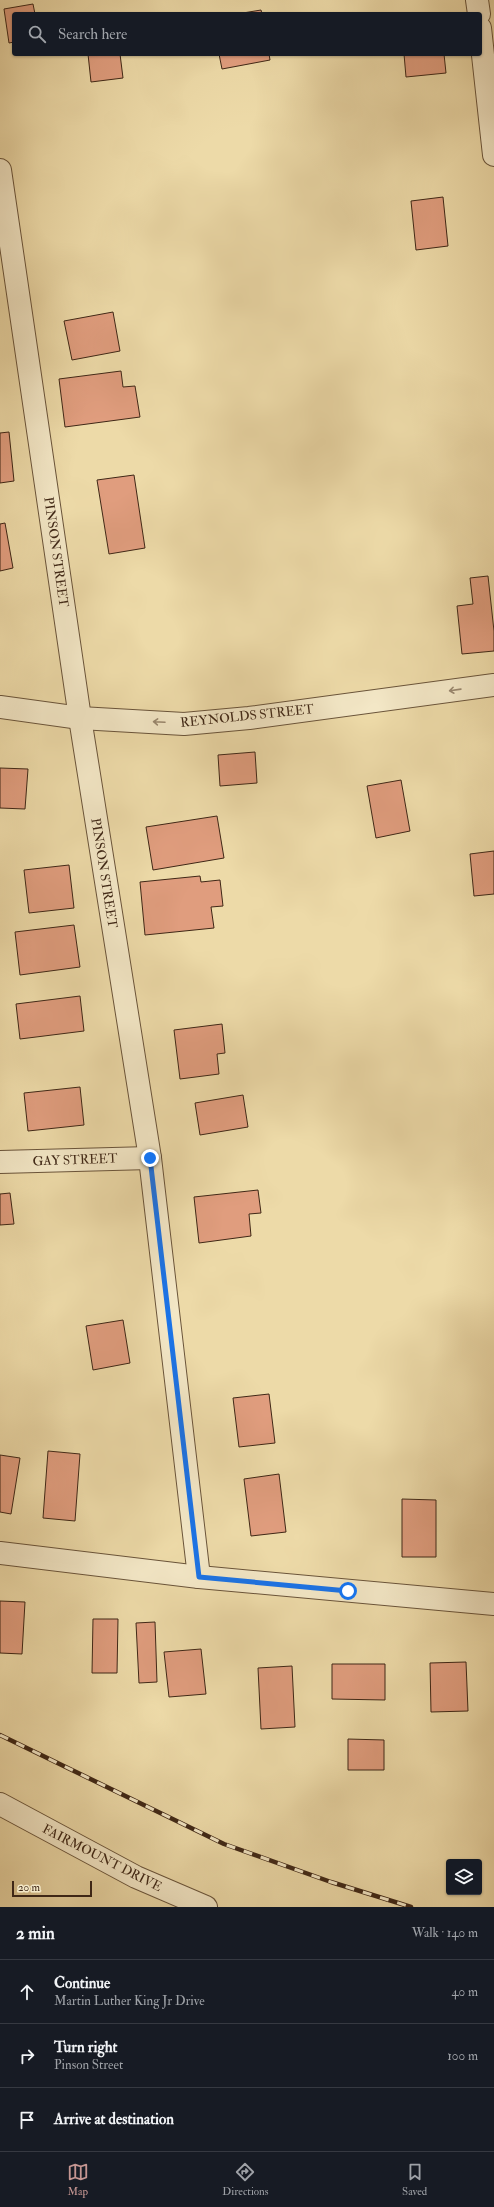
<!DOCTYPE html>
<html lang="en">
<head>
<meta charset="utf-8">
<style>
  :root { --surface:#171b24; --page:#242831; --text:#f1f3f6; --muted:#9ea1a6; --line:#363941; --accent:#c59692 }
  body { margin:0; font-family:"IM FELL Double Pica",serif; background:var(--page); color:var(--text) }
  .controls { position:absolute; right:12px; bottom:12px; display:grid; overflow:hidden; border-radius:4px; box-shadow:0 1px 3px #0004 }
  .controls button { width:36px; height:36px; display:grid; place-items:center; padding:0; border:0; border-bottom:1px solid var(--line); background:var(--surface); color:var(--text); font:20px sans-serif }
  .scale { position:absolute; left:12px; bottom:10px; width:80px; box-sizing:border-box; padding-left:4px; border:2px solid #3f2716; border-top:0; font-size:11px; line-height:14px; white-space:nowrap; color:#3f2716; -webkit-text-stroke:3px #f3e7c6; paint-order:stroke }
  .stop { position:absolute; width:12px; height:12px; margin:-9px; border:3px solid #1a73e8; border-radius:50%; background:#fff }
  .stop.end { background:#1a73e8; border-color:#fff; box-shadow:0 1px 4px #0008 }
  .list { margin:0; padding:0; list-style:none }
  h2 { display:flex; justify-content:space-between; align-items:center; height:52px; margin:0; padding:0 16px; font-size:17px }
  h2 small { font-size:13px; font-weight:400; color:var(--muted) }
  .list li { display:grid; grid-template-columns:26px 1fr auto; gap:12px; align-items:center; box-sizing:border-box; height:64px; padding:0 16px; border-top:1px solid var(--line) }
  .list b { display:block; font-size:15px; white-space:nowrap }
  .list p { margin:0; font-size:13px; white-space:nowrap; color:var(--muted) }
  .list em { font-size:13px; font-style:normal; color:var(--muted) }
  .icon { flex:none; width:22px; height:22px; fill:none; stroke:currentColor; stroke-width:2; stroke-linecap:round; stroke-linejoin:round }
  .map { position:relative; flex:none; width:494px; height:1907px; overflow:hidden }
  .search { position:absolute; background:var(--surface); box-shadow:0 1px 3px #0004; left:12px; right:12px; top:12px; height:44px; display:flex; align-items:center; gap:10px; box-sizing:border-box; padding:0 14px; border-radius:4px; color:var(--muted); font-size:15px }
  .sheet { height:244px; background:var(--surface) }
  nav { display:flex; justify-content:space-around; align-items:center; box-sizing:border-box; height:56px; border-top:1px solid var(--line); background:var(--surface); font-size:11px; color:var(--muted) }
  nav a { display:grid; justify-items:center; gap:2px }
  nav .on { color:var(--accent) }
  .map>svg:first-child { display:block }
  .building { fill:#e09d7e; stroke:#3f2716 }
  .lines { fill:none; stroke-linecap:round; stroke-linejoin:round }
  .minor-casing { stroke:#6a543a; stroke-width:24 }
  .minor { stroke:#f3e7c6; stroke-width:22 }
  .rail-casing { stroke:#3f2716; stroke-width:4.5 }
  .rail { stroke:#f3e7c6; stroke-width:3; stroke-dasharray:9; stroke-linecap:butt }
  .oneway { stroke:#99876e }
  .route { stroke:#1a73e8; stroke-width:5 }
  .labels { text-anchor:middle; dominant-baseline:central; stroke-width:3; stroke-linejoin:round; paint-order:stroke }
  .street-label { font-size:13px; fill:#3f2716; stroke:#f3e7c6 }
</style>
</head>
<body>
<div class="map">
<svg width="494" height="1907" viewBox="0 0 494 1907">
  <rect width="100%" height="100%" fill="#eddaa8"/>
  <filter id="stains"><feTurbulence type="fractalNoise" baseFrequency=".005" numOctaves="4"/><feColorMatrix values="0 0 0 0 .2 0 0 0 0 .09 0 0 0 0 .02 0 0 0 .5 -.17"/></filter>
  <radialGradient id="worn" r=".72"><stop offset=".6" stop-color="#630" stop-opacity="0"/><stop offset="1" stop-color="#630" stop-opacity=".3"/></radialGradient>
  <!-- building -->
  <g class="building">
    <path d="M33,4L35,14H14V42L9,43L4,9Z"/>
    <path d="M261,10L262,14H237Z"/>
    <path d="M88,54H120L123,78L91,82Z"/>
    <path d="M219,54H269L270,60L222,69Z"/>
    <path d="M404,54H444L446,73L406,77Z"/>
    <path d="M443,197L448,246L416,250L411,201Z"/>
    <path d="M113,312L120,351L72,360L64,321Z"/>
    <path d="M121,371L123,387L135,386L140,417L65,427L59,379Z"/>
    <path d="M9,432L14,481L0,483V433Z"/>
    <path d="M134,475L145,548L109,554L97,480Z"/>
    <path d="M5,523L13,568L0,571V524Z"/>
    <path d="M488,576L494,631V651L462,654L457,606L473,604L470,578Z"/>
    <path d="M255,752L257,783L220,786L218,755Z"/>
    <path d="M0,768L28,769L25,809L0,808Z"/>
    <path d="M401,780L410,831L376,838L367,786Z"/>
    <path d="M217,816L224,858L153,870L146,827Z"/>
    <path d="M494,851V894L474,896L470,854Z"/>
    <path d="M69,865L74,908L29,913L24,870Z"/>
    <path d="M200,876L201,882L220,880L223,906L211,907L214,928L145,935L140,882Z"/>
    <path d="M74,925L80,967L20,975L15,932Z"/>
    <path d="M80,996L84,1031L20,1039L16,1004Z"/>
    <path d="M222,1024L225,1053L217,1054L219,1074L180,1079L174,1030Z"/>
    <path d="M80,1087L84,1125L28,1131L24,1093Z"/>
    <path d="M243,1095L248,1127L200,1135L195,1103Z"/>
    <path d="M258,1190L261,1213L249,1214L251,1236L199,1243L194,1197Z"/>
    <path d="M10,1193L14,1224L0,1225V1194Z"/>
    <path d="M123,1320L130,1363L93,1370L86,1326Z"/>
    <path d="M269,1394L275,1443L239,1447L233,1398Z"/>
    <path d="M48,1451L80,1454L75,1521L43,1518Z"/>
    <path d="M0,1455L20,1458L11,1514L0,1512Z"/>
    <path d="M279,1474L286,1532L251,1536L244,1479Z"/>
    <path d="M402,1499L436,1500V1557H402Z"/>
    <path d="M0,1601L25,1602L22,1654L0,1653Z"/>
    <path d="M93,1619H118L117,1673H92Z"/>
    <path d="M155,1622L157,1682L139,1683L136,1623Z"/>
    <path d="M201,1649L206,1694L169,1697L164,1652Z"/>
    <path d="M466,1662L468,1711L431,1712L430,1663Z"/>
    <path d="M332,1664H385V1700L332,1699Z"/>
    <path d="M292,1666L295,1727L261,1729L258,1668Z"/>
    <path d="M348,1739L384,1740V1770H348Z"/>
  </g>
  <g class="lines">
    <defs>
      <g id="minor">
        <path d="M477,0L479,14"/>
        <path d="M480,28L494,155"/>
        <path d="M0,170L80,718L150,1158L199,1577"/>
        <path d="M0,707L80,718L184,724L249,718L494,685"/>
        <path d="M0,1162L150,1158"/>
        <path d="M0,1553L199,1577L494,1604"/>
        <path d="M0,1804L136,1877L206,1907"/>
      </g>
    </defs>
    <!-- minor casing -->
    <use href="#minor" class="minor-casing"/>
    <!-- minor -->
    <use href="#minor" class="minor"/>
    <defs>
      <path id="rail" d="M0,1735L224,1844L331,1882L411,1907"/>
    </defs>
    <!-- rail casing -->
    <use href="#rail" class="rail-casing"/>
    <!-- rail -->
    <use href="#rail" class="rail"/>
  </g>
  <!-- one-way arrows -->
  <defs><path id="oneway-shaft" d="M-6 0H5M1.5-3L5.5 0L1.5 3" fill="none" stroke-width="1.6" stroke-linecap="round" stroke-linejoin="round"/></defs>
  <g class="oneway">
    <use href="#oneway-shaft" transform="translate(455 690) rotate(172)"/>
    <use href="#oneway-shaft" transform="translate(159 722) rotate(-177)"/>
  </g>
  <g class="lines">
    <!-- route -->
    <path class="route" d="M150,1158L199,1577L348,1591"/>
  </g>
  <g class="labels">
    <!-- street labels -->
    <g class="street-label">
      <text transform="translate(56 552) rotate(82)">PINSON STREET</text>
      <text transform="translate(247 716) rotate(-6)">REYNOLDS STREET</text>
      <text transform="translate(104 873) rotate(81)">PINSON STREET</text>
      <text transform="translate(75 1160) rotate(-2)">GAY STREET</text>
      <text transform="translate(102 1858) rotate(27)">FAIRMOUNT DRIVE</text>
    </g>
  </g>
  <rect width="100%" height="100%" filter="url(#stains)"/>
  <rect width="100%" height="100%" fill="url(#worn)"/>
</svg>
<div class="controls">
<button><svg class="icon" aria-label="layers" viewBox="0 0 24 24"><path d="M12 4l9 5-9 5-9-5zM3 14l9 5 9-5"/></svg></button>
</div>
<div class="scale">20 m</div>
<div class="stop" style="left:348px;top:1591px"></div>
<div class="stop end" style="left:150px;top:1158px"></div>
<div class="search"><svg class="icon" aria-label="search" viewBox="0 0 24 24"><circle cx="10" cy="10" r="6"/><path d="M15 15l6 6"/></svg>Search here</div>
</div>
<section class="sheet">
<h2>2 min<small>Walk · 140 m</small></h2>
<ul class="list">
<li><svg class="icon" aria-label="ahead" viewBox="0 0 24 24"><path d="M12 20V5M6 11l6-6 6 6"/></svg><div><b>Continue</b><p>Martin Luther King Jr Drive</p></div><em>40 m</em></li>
<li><svg class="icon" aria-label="right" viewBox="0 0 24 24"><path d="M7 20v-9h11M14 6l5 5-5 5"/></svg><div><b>Turn right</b><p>Pinson Street</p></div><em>100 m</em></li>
<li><svg class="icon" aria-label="arrive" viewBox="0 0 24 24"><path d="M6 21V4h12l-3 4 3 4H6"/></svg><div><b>Arrive at destination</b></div></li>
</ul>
</section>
<nav>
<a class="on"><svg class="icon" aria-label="map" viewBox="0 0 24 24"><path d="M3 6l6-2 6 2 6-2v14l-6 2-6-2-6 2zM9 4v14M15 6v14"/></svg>Map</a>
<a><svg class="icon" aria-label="directions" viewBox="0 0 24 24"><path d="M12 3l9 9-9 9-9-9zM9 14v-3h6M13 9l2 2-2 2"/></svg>Directions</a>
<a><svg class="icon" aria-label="saved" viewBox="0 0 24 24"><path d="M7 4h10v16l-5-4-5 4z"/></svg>Saved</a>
</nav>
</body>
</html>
